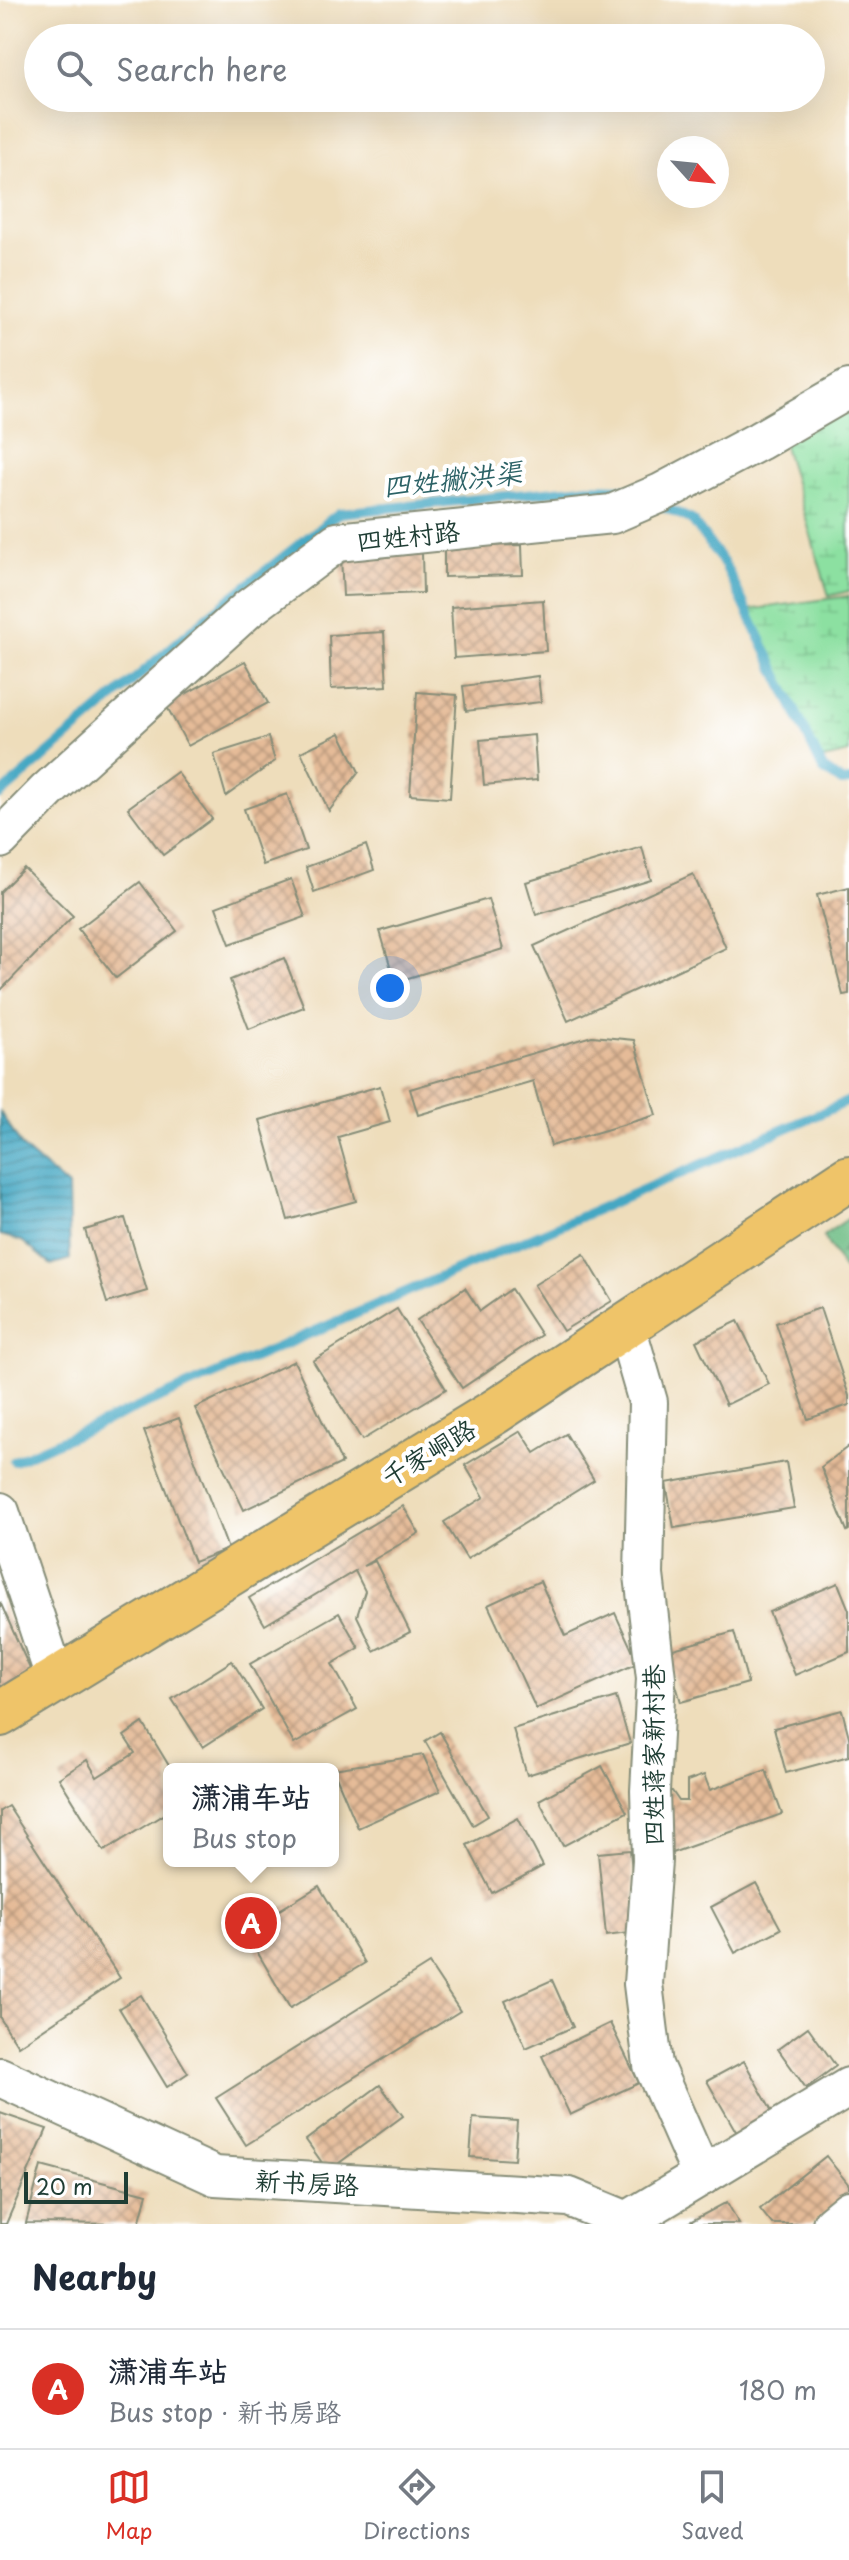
<!DOCTYPE html>
<html lang="en">
<head>
<meta charset="utf-8">
<style>
  :root { --surface:#fff; --page:#f6f6f7; --text:#1f2937; --muted:#747a83; --line:#e0e1e3; --accent:#d93025 }
  body { margin:0; font-family:"Playpen Sans","LXGW WenKai TC",sans-serif; background:var(--page); color:var(--text) }
  .compass { position:absolute; left:657px; top:136px; width:72px; height:72px; border-radius:50%; background:var(--surface); box-shadow:0 8px 32px #0002; rotate:117deg }
  .scale { position:absolute; left:24px; bottom:20px; width:104px; box-sizing:border-box; padding-left:8px; border:4px solid #1f3d34; border-top:0; font-size:22px; line-height:28px; white-space:nowrap; color:#1f3d34; -webkit-text-stroke:6px #fff; paint-order:stroke }
  .you { position:absolute; left:390px; top:988px; width:28px; height:28px; margin:-20px; border:6px solid #fff; border-radius:50%; background:#1a73e8; box-shadow:0 0 0 12px #1a73e833 }
  .badge { display:grid; place-items:center; width:52px; height:52px; border-radius:50%; background:var(--accent); color:#fff; font-size:26px; font-weight:700 }
  .pin { position:absolute; translate:-50% -50%; border:4px solid #fff; box-shadow:0 2px 8px #0006 }
  .popup { position:absolute; left:163px; top:1763px; width:176px; height:104px; box-sizing:border-box; display:grid; place-content:center; border-radius:12px; background:var(--surface); filter:drop-shadow(0 2px 6px #0005); font-size:26px; white-space:nowrap; color:var(--muted) }
  .popup b { font-size:30px; color:var(--text) }
  .popup::after { content:''; position:absolute; left:50%; top:100%; margin-left:-16px; border:16px solid transparent; border-top-color:var(--surface) }
  .list { margin:0; padding:0; list-style:none }
  h2 { display:flex; justify-content:space-between; align-items:center; height:104px; margin:0; padding:0 32px; font-size:34px }
  h2 small { font-size:26px; font-weight:400; color:var(--muted) }
  .list li { display:grid; grid-template-columns:52px 1fr auto; gap:24px; align-items:center; box-sizing:border-box; height:120px; padding:0 32px; border-top:2px solid var(--line) }
  .list b { display:block; font-size:30px; white-space:nowrap }
  .list p { margin:0; font-size:26px; white-space:nowrap; color:var(--muted) }
  .list em { font-size:26px; font-style:normal; color:var(--muted) }
  .icon { flex:none; width:44px; height:44px; fill:none; stroke:currentColor; stroke-width:2; stroke-linecap:round; stroke-linejoin:round }
  .map { position:relative; flex:none; width:849px; height:2224px; overflow:hidden }
  .search { position:absolute; background:var(--surface); box-shadow:0 8px 32px #0002; left:24px; right:24px; top:24px; height:88px; display:flex; align-items:center; gap:20px; box-sizing:border-box; padding:0 28px; border-radius:44px; color:var(--muted); font-size:30px }
  .sheet { height:224px; background:var(--surface) }
  nav { display:flex; justify-content:space-around; align-items:center; box-sizing:border-box; height:112px; border-top:2px solid var(--line); background:var(--surface); font-size:22px; color:var(--muted) }
  nav a { display:grid; justify-items:center; gap:4px }
  nav .on { color:var(--accent) }
  .map>svg:first-child { display:block }
  .forest { fill:url(#forest-firs); stroke:#487e5e; stroke-width:2 }
  .wetland { fill:url(#wetland-marsh); stroke:#568e6a; stroke-width:2 }
  .water { fill:url(#water-rules); stroke:#32727c; stroke-width:2 }
  .lines { fill:none; stroke-linecap:round; stroke-linejoin:round }
  .stream { stroke:#44a7c3; stroke-width:10 }
  .building { fill:url(#building-cross-hatch) }
  .minor-casing { stroke:#868d78; stroke-width:42 }
  .major-casing { stroke:#868d78; stroke-width:48 }
  .minor { stroke:#fff; stroke-width:38 }
  .major { stroke:#efc469; stroke-width:44 }
  .labels { text-anchor:middle; dominant-baseline:central; stroke-width:8; stroke-linejoin:round; paint-order:stroke }
  .street-label { font-size:26px; fill:#1f3d34; stroke:#fff }
  .water-label { font-size:28px; font-style:italic; fill:#2c6266; stroke:#fff }
</style>
</head>
<body>
<div class="map">
<svg width="849" height="2224" viewBox="0 0 849 2224">
  <defs>
    <pattern id="forest-firs" width="22" height="20" patternUnits="userSpaceOnUse" patternTransform="scale(2)"><rect width="22" height="20" fill="#71be87"/><path d="M5 1l3.5 6h-7zM16 11l3.5 6h-7z" fill="#5c9c6f"/></pattern>
    <pattern id="wetland-marsh" width="20" height="14" patternUnits="userSpaceOnUse" patternTransform="scale(2)"><rect width="20" height="14" fill="#8ce0a1"/><path d="M1 5h8M5 5V1M11 12h8M15 12V8" fill="none" stroke="#78c18b"/></pattern>
    <pattern id="water-rules" width="6" height="5" patternUnits="userSpaceOnUse" patternTransform="scale(2)"><rect width="6" height="5" fill="#44a7c3"/><path d="M0 2.5h6" fill="none" stroke="#38899f"/></pattern>
    <pattern id="building-cross-hatch" width="8" height="8" patternUnits="userSpaceOnUse" patternTransform="scale(2)"><rect width="8" height="8" fill="#e5bb98"/><path d="M0 0l8 8M0 8l8-8" fill="none" stroke="#b9997d"/></pattern>
  </defs>
  <rect width="100%" height="100%" fill="#fff"/>
  <filter id="ink" filterUnits="userSpaceOnUse"><feTurbulence type="fractalNoise" baseFrequency=".0125" numOctaves="2"/><feDisplacementMap in="SourceGraphic" scale="16" xChannelSelector="R" yChannelSelector="G"/><feConvolveMatrix kernelMatrix="1 2 1 2 8 2 1 2 1" color-interpolation-filters="sRGB"/></filter>
  <filter id="wash" filterUnits="userSpaceOnUse"><feTurbulence type="fractalNoise" baseFrequency=".006" numOctaves="4" result="noise"/><feDisplacementMap in="SourceGraphic" scale="32" xChannelSelector="R" yChannelSelector="G"/><feGaussianBlur stdDeviation="1.8" result="paint"/><feColorMatrix in="noise" values="0 0 0 0 0 0 0 0 0 0 0 0 0 0 0 0 0 1.4 0 .05"/><feComposite in="paint" operator="in"/></filter>
  <g filter="url(#wash)">
    <rect width="100%" height="100%" fill="#edb"/>
    <!-- forest -->
    <path class="forest" d="M849,1218V1278L823,1236Z"/>
    <!-- wetland -->
    <g class="wetland">
      <path d="M849,389V591L829,596L779,429Z"/>
      <path d="M849,596V753L819,760L747,610Z"/>
    </g>
    <!-- water -->
    <path class="water" d="M0,1112L23,1148L68,1187L70,1259L51,1265L22,1241L0,1235Z"/>
    <g class="lines">
      <!-- stream -->
      <g class="stream">
        <path d="M658,504L692,520L725,565L823,769L842,782L849,781"/>
        <path d="M0,795L207,617L339,513L585,488L625,489L632,492"/>
        <path d="M14,1461L849,1101"/>
      </g>
    </g>
    <g id="blocks">
      <!-- building -->
      <g class="building">
        <path d="M522,545L523,575L444,577V547Z"/>
        <path d="M422,553L423,593L343,596L341,556Z"/>
        <path d="M543,600L546,651L454,658L451,607Z"/>
        <path d="M384,632L387,686L331,689L329,635Z"/>
        <path d="M245,661L268,703L188,746L166,705Z"/>
        <path d="M538,676L541,702L466,711L463,686Z"/>
        <path d="M417,692L457,695L450,798L410,795Z"/>
        <path d="M340,733L359,772L329,811L301,752Z"/>
        <path d="M534,735L537,780L484,785L480,740Z"/>
        <path d="M268,737L275,761L226,796L214,754Z"/>
        <path d="M177,772L212,819L163,855L128,808Z"/>
        <path d="M287,794L306,850L263,865L244,809Z"/>
        <path d="M366,845L374,870L314,892L306,867Z"/>
        <path d="M642,847L651,880L536,915L526,882Z"/>
        <path d="M24,868L73,916L0,991V892Z"/>
        <path d="M693,874L726,948L568,1021L534,946Z"/>
        <path d="M291,879L305,917L230,944L216,907Z"/>
        <path d="M140,882L177,931L116,978L78,929Z"/>
        <path d="M849,887V994L843,995L817,895Z"/>
        <path d="M488,899L503,949L395,982L380,931Z"/>
        <path d="M284,958L304,1007L249,1029L230,980Z"/>
        <path d="M592,1036L634,1040L656,1115L551,1146L533,1081L418,1115L410,1089Z"/>
        <path d="M380,1086L390,1122L338,1137L356,1201L288,1220L260,1120Z"/>
        <path d="M125,1218L147,1291L107,1303L85,1230Z"/>
        <path d="M584,1254L612,1301L563,1331L534,1285Z"/>
        <path d="M465,1288L480,1311L511,1289L541,1335L462,1388L417,1320Z"/>
        <path d="M820,1308L849,1396V1405L808,1419L776,1323Z"/>
        <path d="M397,1309L446,1389L362,1440L313,1361Z"/>
        <path d="M738,1321L769,1384L726,1405L696,1341Z"/>
        <path d="M294,1361L342,1463L244,1510L195,1408Z"/>
        <path d="M179,1418L228,1549L194,1562L144,1431Z"/>
        <path d="M521,1431L535,1453L566,1434L594,1480L467,1559L444,1522L484,1497L465,1465Z"/>
        <path d="M849,1446V1530L847,1531L821,1467Z"/>
        <path d="M786,1462L794,1508L674,1528L666,1483Z"/>
        <path d="M403,1506L419,1533L363,1566L375,1561L410,1632L374,1651L357,1616L365,1591L355,1571L265,1625L249,1598Z"/>
        <path d="M540,1581L565,1636L615,1613L638,1663L536,1709L488,1605Z"/>
        <path d="M838,1583L849,1610V1652L795,1675L769,1612Z"/>
        <path d="M0,1602L39,1689L0,1707Z"/>
        <path d="M339,1613L359,1648L332,1664L357,1709L294,1744L250,1664Z"/>
        <path d="M734,1632L748,1683L681,1702L666,1651Z"/>
        <path d="M232,1661L262,1709L203,1747L172,1699Z"/>
        <path d="M616,1697L630,1743L527,1775L513,1729Z"/>
        <path d="M842,1710L849,1737V1756L786,1773L774,1728Z"/>
        <path d="M143,1723L171,1769H169V1811L104,1851L59,1778L87,1760L97,1777L135,1753L124,1736Z"/>
        <path d="M440,1732L488,1816L473,1825L425,1741Z"/>
        <path d="M423,1755L440,1791L358,1828L333,1769Z"/>
        <path d="M602,1766L627,1812L563,1846L539,1800Z"/>
        <path d="M766,1770L782,1814L652,1860L650,1791H672L679,1801H687V1781L704,1775L710,1790Z"/>
        <path d="M8,1806L120,1978L18,2046L0,2018V1811Z"/>
        <path d="M518,1818L543,1866L492,1893L467,1845Z"/>
        <path d="M630,1850L638,1932L606,1936L598,1853Z"/>
        <path d="M756,1883L781,1929L735,1953L711,1907Z"/>
        <path d="M319,1886L365,1963L290,2008L245,1931Z"/>
        <path d="M429,1964L460,2011L246,2145L216,2098Z"/>
        <path d="M552,1980L573,2027L526,2048L505,2001Z"/>
        <path d="M141,1995L188,2073L167,2087L119,2008Z"/>
        <path d="M610,2023L639,2083L570,2115L542,2056Z"/>
        <path d="M808,2027L836,2066L806,2088L778,2049Z"/>
        <path d="M744,2061L774,2115L738,2135L707,2081Z"/>
        <path d="M380,2085L403,2116L328,2171L306,2140Z"/>
        <path d="M0,2113L47,2129L6,2224H0Z"/>
        <path d="M473,2118L517,2121L514,2160L470,2157Z"/>
        <path d="M826,2156L849,2185V2194L811,2224H772L760,2209Z"/>
        <path d="M41,2166L147,2194L139,2224L26,2223Z"/>
        <path d="M727,2202L739,2224H686Z"/>
      </g>
    </g>
  </g>
  <g filter="url(#ink)">
    <use href="#blocks" fill-opacity="0" stroke="#868d78" stroke-width="2"/>
    <g class="lines">
      <defs>
        <g id="minor">
          <path d="M0,839L47,791L248,609L337,542L612,514L661,493L759,441L849,389"/>
          <path d="M626,1326L648,1402L644,1575L656,1678L650,1791L652,1860L643,1984L653,2065L702,2176"/>
          <path d="M0,1512L56,1680"/>
          <path d="M0,2077L215,2176L569,2197L627,2221L629,2224"/>
          <path d="M627,2221L849,2087"/>
          <path d="M832,2224L849,2210"/>
        </g>
        <path id="major" d="M0,1714L496,1411L849,1178"/>
      </defs>
      <!-- minor casing -->
      <use href="#minor" class="minor-casing"/>
      <!-- major casing -->
      <use href="#major" class="major-casing"/>
      <!-- minor -->
      <use href="#minor" class="minor"/>
      <!-- major -->
      <use href="#major" class="major"/>
    </g>
  </g>
  <g class="labels">
    <!-- street labels -->
    <g class="street-label">
      <text transform="translate(408 535) rotate(-6)">四姓村路</text>
      <text transform="translate(428 1452) rotate(-31)">千家峒路</text>
      <text transform="translate(652 1755) rotate(-90)">四姓蒋家新村巷</text>
      <text transform="translate(307 2182) rotate(3)">新书房路</text>
    </g>
    <!-- water labels -->
    <g class="water-label">
      <text transform="translate(452 478) rotate(-6)">四姓撇洪渠</text>
    </g>
  </g>
</svg>
<svg class="compass" viewBox="-18 -18 36 36"><path d="M0-13l5 13h-10z" fill="#e53935"/><path d="M0 13l5-13h-10z" fill="#747a83"/></svg>
<div class="scale">20 m</div>
<div class="you"></div>
<div class="pin badge" style="left:251px;top:1923px">A</div>
<div class="popup"><b>潇浦车站</b>Bus stop</div>
<div class="search"><svg class="icon" aria-label="search" viewBox="0 0 24 24"><circle cx="10" cy="10" r="6"/><path d="M15 15l6 6"/></svg>Search here</div>
</div>
<section class="sheet">
<h2>Nearby<small></small></h2>
<ul class="list">
<li><span class="badge">A</span><div><b>潇浦车站</b><p>Bus stop · 新书房路</p></div><em>180 m</em></li>
</ul>
</section>
<nav>
<a class="on"><svg class="icon" aria-label="map" viewBox="0 0 24 24"><path d="M3 6l6-2 6 2 6-2v14l-6 2-6-2-6 2zM9 4v14M15 6v14"/></svg>Map</a>
<a><svg class="icon" aria-label="directions" viewBox="0 0 24 24"><path d="M12 3l9 9-9 9-9-9zM9 14v-3h6M13 9l2 2-2 2"/></svg>Directions</a>
<a><svg class="icon" aria-label="saved" viewBox="0 0 24 24"><path d="M7 4h10v16l-5-4-5 4z"/></svg>Saved</a>
</nav>
</body>
</html>
